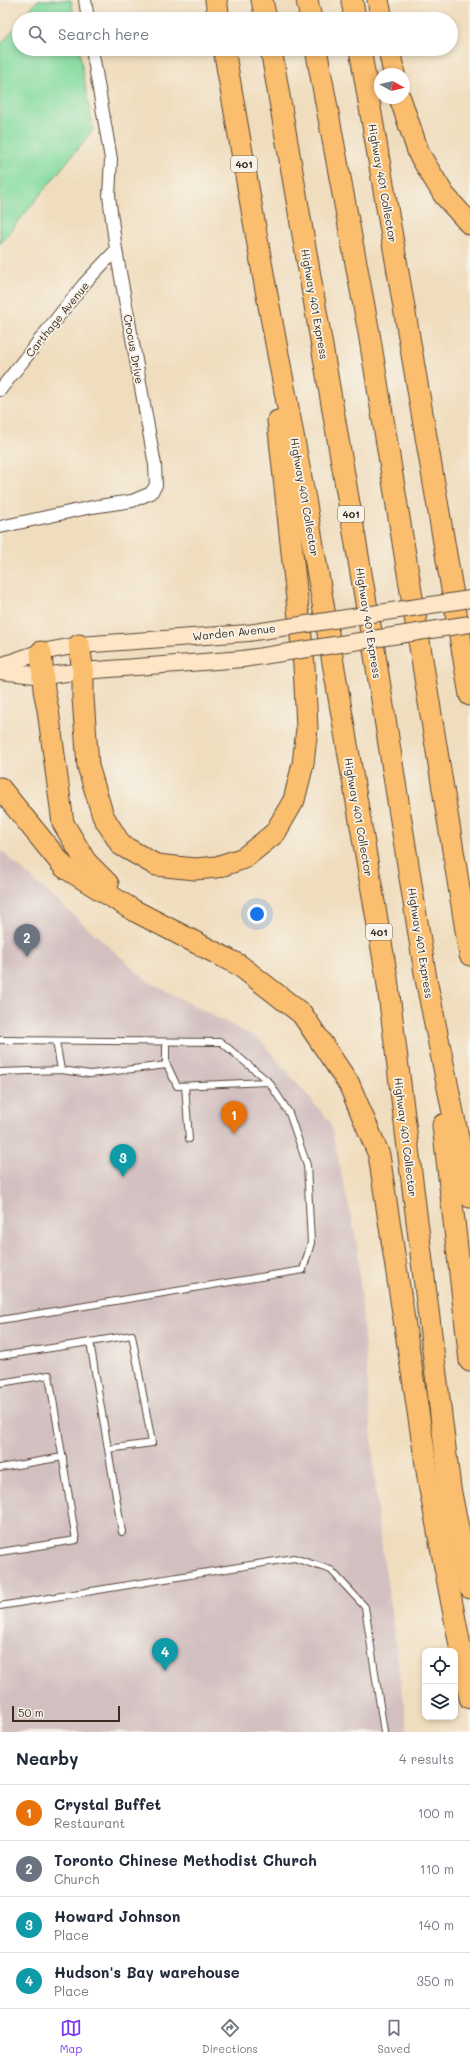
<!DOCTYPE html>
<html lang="en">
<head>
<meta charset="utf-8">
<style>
  :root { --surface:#fff; --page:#f2f2f3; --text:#1f2937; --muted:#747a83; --line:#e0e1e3; --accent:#7c3aed }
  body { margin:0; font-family:Mali,sans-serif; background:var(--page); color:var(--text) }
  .controls { position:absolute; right:12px; bottom:12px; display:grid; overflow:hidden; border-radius:8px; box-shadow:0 2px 6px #0003 }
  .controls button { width:36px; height:36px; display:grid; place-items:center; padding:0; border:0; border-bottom:1px solid var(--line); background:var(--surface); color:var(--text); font:20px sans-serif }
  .compass { position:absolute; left:374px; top:68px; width:36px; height:36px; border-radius:50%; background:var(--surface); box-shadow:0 2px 6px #0003; rotate:98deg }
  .scale { position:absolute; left:12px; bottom:10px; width:108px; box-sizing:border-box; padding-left:4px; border:2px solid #3b2a1e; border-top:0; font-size:11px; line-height:14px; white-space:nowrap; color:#3b2a1e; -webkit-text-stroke:3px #f7f3e8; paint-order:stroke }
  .you { position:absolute; left:257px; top:914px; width:14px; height:14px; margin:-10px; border:3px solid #fff; border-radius:50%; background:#1a73e8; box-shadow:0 0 0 6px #1a73e833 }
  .badge { display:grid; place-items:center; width:26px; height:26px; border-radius:50%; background:var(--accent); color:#fff; font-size:13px; font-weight:700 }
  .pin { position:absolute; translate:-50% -33px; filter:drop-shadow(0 1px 2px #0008) }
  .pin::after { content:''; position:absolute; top:21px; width:14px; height:12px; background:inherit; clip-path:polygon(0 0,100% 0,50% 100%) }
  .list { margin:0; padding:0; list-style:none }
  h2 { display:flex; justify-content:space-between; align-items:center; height:52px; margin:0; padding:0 16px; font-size:17px }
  h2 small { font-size:13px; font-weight:400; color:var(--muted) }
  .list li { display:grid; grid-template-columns:26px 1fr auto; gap:12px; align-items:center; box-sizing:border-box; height:56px; padding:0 16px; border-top:1px solid var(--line) }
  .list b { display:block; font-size:15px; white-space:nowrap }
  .list p { margin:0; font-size:13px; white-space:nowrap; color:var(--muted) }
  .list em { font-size:13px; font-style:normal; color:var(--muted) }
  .icon { flex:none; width:22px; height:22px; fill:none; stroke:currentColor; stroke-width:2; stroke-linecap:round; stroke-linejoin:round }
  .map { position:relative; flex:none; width:470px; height:1732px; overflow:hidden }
  .search { position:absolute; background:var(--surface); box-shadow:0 2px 6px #0003; left:12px; right:12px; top:12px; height:44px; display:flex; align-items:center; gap:10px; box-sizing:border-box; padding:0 14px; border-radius:22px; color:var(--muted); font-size:15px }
  .sheet { height:276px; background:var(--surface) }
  nav { display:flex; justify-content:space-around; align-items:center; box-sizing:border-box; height:56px; border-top:1px solid var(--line); background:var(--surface); font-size:11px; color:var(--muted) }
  nav a { display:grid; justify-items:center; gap:2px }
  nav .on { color:var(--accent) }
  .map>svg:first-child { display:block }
  .industrial { fill:#d2bfc0 }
  .green { fill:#85dca1; stroke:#608360 }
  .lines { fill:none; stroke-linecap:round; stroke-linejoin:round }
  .lane-casing { stroke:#564536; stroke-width:8 }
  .street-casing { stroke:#564536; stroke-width:14 }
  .secondary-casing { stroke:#564536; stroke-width:18 }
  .highway-casing { stroke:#564536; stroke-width:23 }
  .lane { stroke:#fff; stroke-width:6 }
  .street { stroke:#fff; stroke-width:12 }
  .secondary { stroke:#fde5c5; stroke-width:16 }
  .highway { stroke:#fabe6e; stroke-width:21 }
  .secondary-bridge-casing { stroke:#564536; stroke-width:18; stroke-linecap:butt }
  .secondary-bridge { stroke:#fde5c5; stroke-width:16 }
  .labels { text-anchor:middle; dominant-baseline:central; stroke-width:3.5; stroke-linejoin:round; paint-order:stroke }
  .shield { fill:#f7f3e8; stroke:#73665b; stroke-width:1 }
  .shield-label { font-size:10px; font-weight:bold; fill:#3b2a1e }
  .street-label { font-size:11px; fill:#3b2a1e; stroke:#f7f3e8 }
</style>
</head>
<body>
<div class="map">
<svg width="470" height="1732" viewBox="0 0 470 1732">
  <rect width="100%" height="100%" fill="#f7f3e8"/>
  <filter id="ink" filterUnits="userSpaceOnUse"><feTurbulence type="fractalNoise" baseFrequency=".025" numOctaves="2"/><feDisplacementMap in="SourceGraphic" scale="8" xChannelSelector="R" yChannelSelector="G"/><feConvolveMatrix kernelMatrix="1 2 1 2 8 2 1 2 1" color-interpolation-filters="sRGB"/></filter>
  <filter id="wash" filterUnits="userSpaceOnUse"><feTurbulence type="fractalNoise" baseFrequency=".012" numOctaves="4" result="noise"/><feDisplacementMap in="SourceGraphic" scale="16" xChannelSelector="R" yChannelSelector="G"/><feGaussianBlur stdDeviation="0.9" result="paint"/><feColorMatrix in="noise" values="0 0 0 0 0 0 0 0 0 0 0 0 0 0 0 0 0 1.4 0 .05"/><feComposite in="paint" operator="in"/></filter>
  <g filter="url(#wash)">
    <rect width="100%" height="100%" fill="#f0ddbe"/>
    <!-- industrial -->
    <path class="industrial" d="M0,850L149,982L260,1040L330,1122L357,1243L378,1519L408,1732H0Z"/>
    <!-- green -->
    <g class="green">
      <path d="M38,0H71L74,19H22Z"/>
      <path d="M19,23V49H79L93,130L0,244V45Z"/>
    </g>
  </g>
  <g filter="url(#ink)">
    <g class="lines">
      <defs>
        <g id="lane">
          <path d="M0,1040L221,1042L269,1082"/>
          <path d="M56,1041L61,1070"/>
          <path d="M166,1065V1042"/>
          <path d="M0,1072L61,1070L90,1074L167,1065L177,1086L269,1082L289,1113L307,1165L311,1243L303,1270L0,1320"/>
          <path d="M185,1086L189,1139"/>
          <path d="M90,1342L132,1335L152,1443L108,1449"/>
          <path d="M0,1356L90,1342L122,1532"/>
          <path d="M0,1383L49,1375L76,1540L0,1552"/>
          <path d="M0,1468L63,1457"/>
          <path d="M0,1606L294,1558L331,1570L365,1607L384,1732"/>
        </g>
        <g id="street">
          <path d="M85,0L88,19"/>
          <path d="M0,390L84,284L116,250"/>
          <path d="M0,527L92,507L132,501L151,493L156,485L155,465L116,250L109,196L111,159L92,49"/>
        </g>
        <g id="secondary">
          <path d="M0,666L41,652L79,645L248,633"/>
          <path d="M0,671L43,676L83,671L243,659"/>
        </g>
        <g id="highway">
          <path d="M216,0L219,19"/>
          <path d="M262,0L266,19"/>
          <path d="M307,0L311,19"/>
          <path d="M352,0L355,19"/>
          <path d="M378,0L382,19"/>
          <path d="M224,49L264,279L305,499L387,978L450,1488L470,1588"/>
          <path d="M271,49L374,649L426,979L470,1197"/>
          <path d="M316,49L369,333L470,955"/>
          <path d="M360,49L470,695"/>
          <path d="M389,49L394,74"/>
          <path d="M400,98L419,154L444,195L470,224"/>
          <path d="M79,645L83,671V698L88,766L103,816L121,845L156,865L195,869L217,867L244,858L275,833L294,800L303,764L307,728L304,665L278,421"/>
          <path d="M41,652L44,690L48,710L63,823L86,862L108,884"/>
          <path d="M0,788L64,867L133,910L239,965L302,1014L349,1084L379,1155L429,1484L470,1698"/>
          <path d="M443,1125L470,1361"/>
        </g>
      </defs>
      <!-- lane casing -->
      <use href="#lane" class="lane-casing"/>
      <!-- street casing -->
      <use href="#street" class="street-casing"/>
      <!-- secondary casing -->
      <use href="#secondary" class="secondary-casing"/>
      <!-- highway casing -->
      <use href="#highway" class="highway-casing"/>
      <!-- lane -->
      <use href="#lane" class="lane"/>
      <!-- street -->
      <use href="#street" class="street"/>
      <!-- secondary -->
      <use href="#secondary" class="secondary"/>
      <!-- highway -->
      <use href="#highway" class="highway"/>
      <defs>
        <g id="secondary-bridge">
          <path d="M248,633L470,599"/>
          <path d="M243,659L470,624"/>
        </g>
      </defs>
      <!-- secondary-bridge casing -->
      <use href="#secondary-bridge" class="secondary-bridge-casing"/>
      <!-- secondary-bridge -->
      <use href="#secondary-bridge" class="secondary-bridge"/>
    </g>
  </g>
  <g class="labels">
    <!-- shield labels -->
    <g class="shield">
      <rect x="231" y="156" width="26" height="16" rx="3"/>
      <rect x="338" y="506" width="26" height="16" rx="3"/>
      <rect x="366" y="924" width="26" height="16" rx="3"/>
    </g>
    <g class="shield-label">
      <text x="244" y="164">401</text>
      <text x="351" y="514">401</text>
      <text x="379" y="932">401</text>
    </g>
    <!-- street labels -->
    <g class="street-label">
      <text transform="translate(383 183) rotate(80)">Highway 401 Collector</text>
      <text transform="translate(315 304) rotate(80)">Highway 401 Express</text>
      <text transform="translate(57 319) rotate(-51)">Carthage Avenue</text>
      <text transform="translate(134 349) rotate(80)">Crocus Drive</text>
      <text transform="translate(305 497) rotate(80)">Highway 401 Collector</text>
      <text transform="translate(369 623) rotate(81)">Highway 401 Express</text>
      <text transform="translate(234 632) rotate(-6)">Warden Avenue</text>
      <text transform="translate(359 817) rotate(80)">Highway 401 Collector</text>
      <text transform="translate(421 943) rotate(81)">Highway 401 Express</text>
      <text transform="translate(406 1137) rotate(83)">Highway 401 Collector</text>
    </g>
  </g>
</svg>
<div class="controls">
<button><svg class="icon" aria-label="locate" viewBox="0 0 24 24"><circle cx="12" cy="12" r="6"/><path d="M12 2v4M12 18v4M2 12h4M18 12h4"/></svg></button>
<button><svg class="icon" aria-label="layers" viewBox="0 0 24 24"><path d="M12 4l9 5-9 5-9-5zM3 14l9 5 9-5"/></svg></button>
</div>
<svg class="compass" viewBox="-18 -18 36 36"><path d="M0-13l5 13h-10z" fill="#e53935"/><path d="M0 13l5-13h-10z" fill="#747a83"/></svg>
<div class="scale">50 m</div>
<div class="you"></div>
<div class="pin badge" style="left:234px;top:1134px;background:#e8710a">1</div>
<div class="pin badge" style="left:27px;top:957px;background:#6b7280">2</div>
<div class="pin badge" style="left:123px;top:1177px;background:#0f9aa8">3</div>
<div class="pin badge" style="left:165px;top:1671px;background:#0f9aa8">4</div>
<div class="search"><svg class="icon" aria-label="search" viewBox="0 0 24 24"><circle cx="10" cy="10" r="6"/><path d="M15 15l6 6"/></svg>Search here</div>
</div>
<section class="sheet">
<h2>Nearby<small>4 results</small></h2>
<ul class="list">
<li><span class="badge" style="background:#e8710a">1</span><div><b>Crystal Buffet</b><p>Restaurant</p></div><em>100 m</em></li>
<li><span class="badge" style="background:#6b7280">2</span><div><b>Toronto Chinese Methodist Church</b><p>Church</p></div><em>110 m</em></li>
<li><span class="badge" style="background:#0f9aa8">3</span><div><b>Howard Johnson</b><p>Place</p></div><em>140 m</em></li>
<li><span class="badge" style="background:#0f9aa8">4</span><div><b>Hudson's Bay warehouse</b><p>Place</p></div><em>350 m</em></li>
</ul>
</section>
<nav>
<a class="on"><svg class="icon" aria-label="map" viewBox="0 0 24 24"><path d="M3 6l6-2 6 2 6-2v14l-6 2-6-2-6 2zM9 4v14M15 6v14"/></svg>Map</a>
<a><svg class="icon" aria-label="directions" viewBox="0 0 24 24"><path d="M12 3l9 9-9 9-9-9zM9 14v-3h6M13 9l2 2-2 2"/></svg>Directions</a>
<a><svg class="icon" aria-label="saved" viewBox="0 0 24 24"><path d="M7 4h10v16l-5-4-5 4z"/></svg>Saved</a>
</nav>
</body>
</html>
